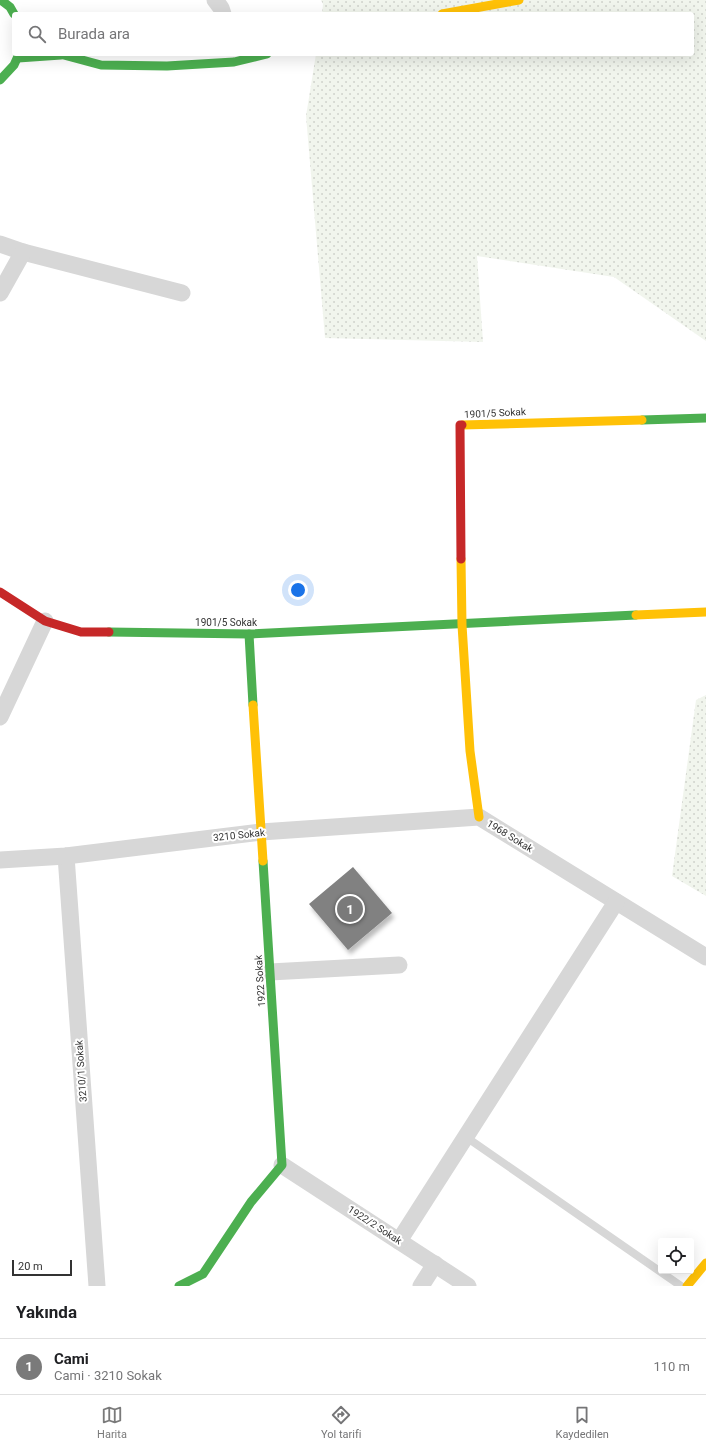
<!DOCTYPE html>
<html lang="tr">
<head>
<meta charset="utf-8">
<style>
  :root { --surface:#fff; --page:#f2f2f2; --text:#202124; --muted:#757577; --line:#e0e0e0; --accent:#7a7a7a }
  body { margin:0; font-family:Roboto,sans-serif; background:var(--page); color:var(--text) }
  .controls { position:absolute; right:12px; bottom:12px; display:grid; overflow:hidden; border-radius:4px; box-shadow:0 4px 16px #0002 }
  .controls button { width:36px; height:36px; display:grid; place-items:center; padding:0; border:0; border-bottom:1px solid var(--line); background:var(--surface); color:var(--text); font:20px sans-serif }
  .scale { position:absolute; left:12px; bottom:10px; width:60px; box-sizing:border-box; padding-left:4px; border:2px solid #333; border-top:0; font-size:11px; line-height:14px; white-space:nowrap; color:#333; -webkit-text-stroke:3px #fff; paint-order:stroke }
  .you { position:absolute; left:298px; top:590px; width:14px; height:14px; margin:-10px; border:3px solid #fff; border-radius:50%; background:#1a73e8; box-shadow:0 0 0 6px #1a73e833 }
  .badge { display:grid; place-items:center; width:26px; height:26px; border-radius:50%; background:var(--accent); color:#fff; font-size:13px; font-weight:700 }
  .pin { position:absolute; translate:-50% -50%; border:2px solid #fff; box-shadow:0 1px 4px #0006 }
  .list { margin:0; padding:0; list-style:none }
  h2 { display:flex; justify-content:space-between; align-items:center; height:52px; margin:0; padding:0 16px; font-size:17px }
  h2 small { font-size:13px; font-weight:400; color:var(--muted) }
  .list li { display:grid; grid-template-columns:26px 1fr auto; gap:12px; align-items:center; box-sizing:border-box; height:56px; padding:0 16px; border-top:1px solid var(--line) }
  .list b { display:block; font-size:15px; white-space:nowrap }
  .list p { margin:0; font-size:13px; white-space:nowrap; color:var(--muted) }
  .list em { font-size:13px; font-style:normal; color:var(--muted) }
  .icon { flex:none; width:22px; height:22px; fill:none; stroke:currentColor; stroke-width:2; stroke-linecap:round; stroke-linejoin:round }
  .map { position:relative; flex:none; width:706px; height:1286px; overflow:hidden }
  .search { position:absolute; background:var(--surface); box-shadow:0 4px 16px #0002; left:12px; right:12px; top:12px; height:44px; display:flex; align-items:center; gap:10px; box-sizing:border-box; padding:0 14px; border-radius:4px; color:var(--muted); font-size:15px }
  .sheet { height:108px; background:var(--surface) }
  nav { display:flex; justify-content:space-around; align-items:center; box-sizing:border-box; height:56px; border-top:1px solid var(--line); background:var(--surface); font-size:11px; color:var(--muted) }
  nav a { display:grid; justify-items:center; gap:2px }
  nav .on { color:var(--accent) }
  .map>svg:first-child { display:block }
  .grass { fill:url(#grass-dots) }
  .building { fill:#818181; filter:url(#shadow) }
  .lines { fill:none; stroke-linecap:round; stroke-linejoin:round }
  .lane { stroke:#d7d7d7; stroke-width:8 }
  .street { stroke:#d7d7d7; stroke-width:17 }
  .fast { stroke:#4caf50; stroke-width:9 }
  .slow { stroke:#ffc107; stroke-width:9 }
  .jam { stroke:#c62828; stroke-width:9 }
  .labels { text-anchor:middle; dominant-baseline:central; stroke-width:4; stroke-linejoin:round; paint-order:stroke }
  .street-label { font-size:10px; fill:#333; stroke:#fff }
</style>
</head>
<body>
<div class="map">
<svg width="706" height="1286" viewBox="0 0 706 1286">
  <defs>
    <pattern id="grass-dots" width="8" height="8" patternUnits="userSpaceOnUse"><rect width="8" height="8" fill="#f1f5ed"/><path d="M2 2h.1M6 6h.1" fill="none" stroke="#cfd2cc" stroke-width="1.8" stroke-linecap="round"/></pattern>
    <filter id="shadow"><feDropShadow dx="2.5" dy="4.5" stdDeviation="2" flood-color="#0004"/></filter>
  </defs>
  <rect width="100%" height="100%" fill="#fff"/>
  <!-- grass -->
  <g class="grass">
    <path d="M321,0H706V341L614,277L477,256L483,342L325,338L306,116L316,54H692V14H322L323,4Z"/>
    <path d="M706,695V896L672,876L696,700Z"/>
  </g>
  <!-- building -->
  <path class="building" d="M353,867L392,913L348,950L309,904Z"/>
  <g class="lines">
    <!-- lane -->
    <path class="lane" d="M466,1137L681,1286"/>
    <!-- street -->
    <g class="street">
      <path d="M215,0L221,8L223,14"/>
      <path d="M0,244L23,252L182,293"/>
      <path d="M0,293L23,252"/>
      <path d="M0,717L45,621"/>
      <path d="M66,856L97,1286"/>
      <path d="M0,860L66,856L261,832L479,817L706,957"/>
      <path d="M270,972L399,965"/>
      <path d="M282,1165L468,1286"/>
      <path d="M399,1241L616,902"/>
      <path d="M421,1286L435,1264"/>
    </g>
    <!-- fast -->
    <g class="fast">
      <path d="M1,0L10,7L14,14"/>
      <path d="M60,54L101,65L167,66L234,62L267,54"/>
      <path d="M18,58L61,55"/>
      <path d="M0,80L14,65L19,54"/>
      <path d="M642,420L706,418"/>
      <path d="M109,632L249,634L636,615"/>
      <path d="M249,634L253,705"/>
      <path d="M179,1286L203,1274L251,1202L282,1165L263,861"/>
    </g>
    <!-- slow -->
    <g class="slow">
      <path d="M442,14L519,0"/>
      <path d="M462,425L642,420"/>
      <path d="M461,559L462,625L470,751L479,817"/>
      <path d="M636,615L706,612"/>
      <path d="M253,705L263,861"/>
      <path d="M687,1286L706,1263"/>
    </g>
    <!-- jam -->
    <g class="jam">
      <path d="M461,559L460,425H462"/>
      <path d="M0,592L45,621L81,632H109"/>
    </g>
  </g>
  <g class="labels">
    <!-- street labels -->
    <g class="street-label">
      <text transform="translate(495 413) rotate(-3)">1901/5 Sokak</text>
      <text x="226" y="622">1901/5 Sokak</text>
      <text transform="translate(239 835) rotate(-6)">3210 Sokak</text>
      <text transform="translate(510 836) rotate(32)">1968 Sokak</text>
      <text transform="translate(260 981) rotate(-94)">1922 Sokak</text>
      <text transform="translate(81 1071) rotate(-94)">3210/1 Sokak</text>
      <text transform="translate(375 1225) rotate(33)">1922/2 Sokak</text>
    </g>
  </g>
</svg>
<div class="controls">
<button><svg class="icon" aria-label="locate" viewBox="0 0 24 24"><circle cx="12" cy="12" r="6"/><path d="M12 2v4M12 18v4M2 12h4M18 12h4"/></svg></button>
</div>
<div class="scale">20 m</div>
<div class="you"></div>
<div class="pin badge" style="left:350px;top:909px">1</div>
<div class="search"><svg class="icon" aria-label="search" viewBox="0 0 24 24"><circle cx="10" cy="10" r="6"/><path d="M15 15l6 6"/></svg>Burada ara</div>
</div>
<section class="sheet">
<h2>Yakında<small></small></h2>
<ul class="list">
<li><span class="badge">1</span><div><b>Cami</b><p>Cami · 3210 Sokak</p></div><em>110 m</em></li>
</ul>
</section>
<nav>
<a class="on"><svg class="icon" aria-label="map" viewBox="0 0 24 24"><path d="M3 6l6-2 6 2 6-2v14l-6 2-6-2-6 2zM9 4v14M15 6v14"/></svg>Harita</a>
<a><svg class="icon" aria-label="directions" viewBox="0 0 24 24"><path d="M12 3l9 9-9 9-9-9zM9 14v-3h6M13 9l2 2-2 2"/></svg>Yol tarifi</a>
<a><svg class="icon" aria-label="saved" viewBox="0 0 24 24"><path d="M7 4h10v16l-5-4-5 4z"/></svg>Kaydedilen</a>
</nav>
</body>
</html>
